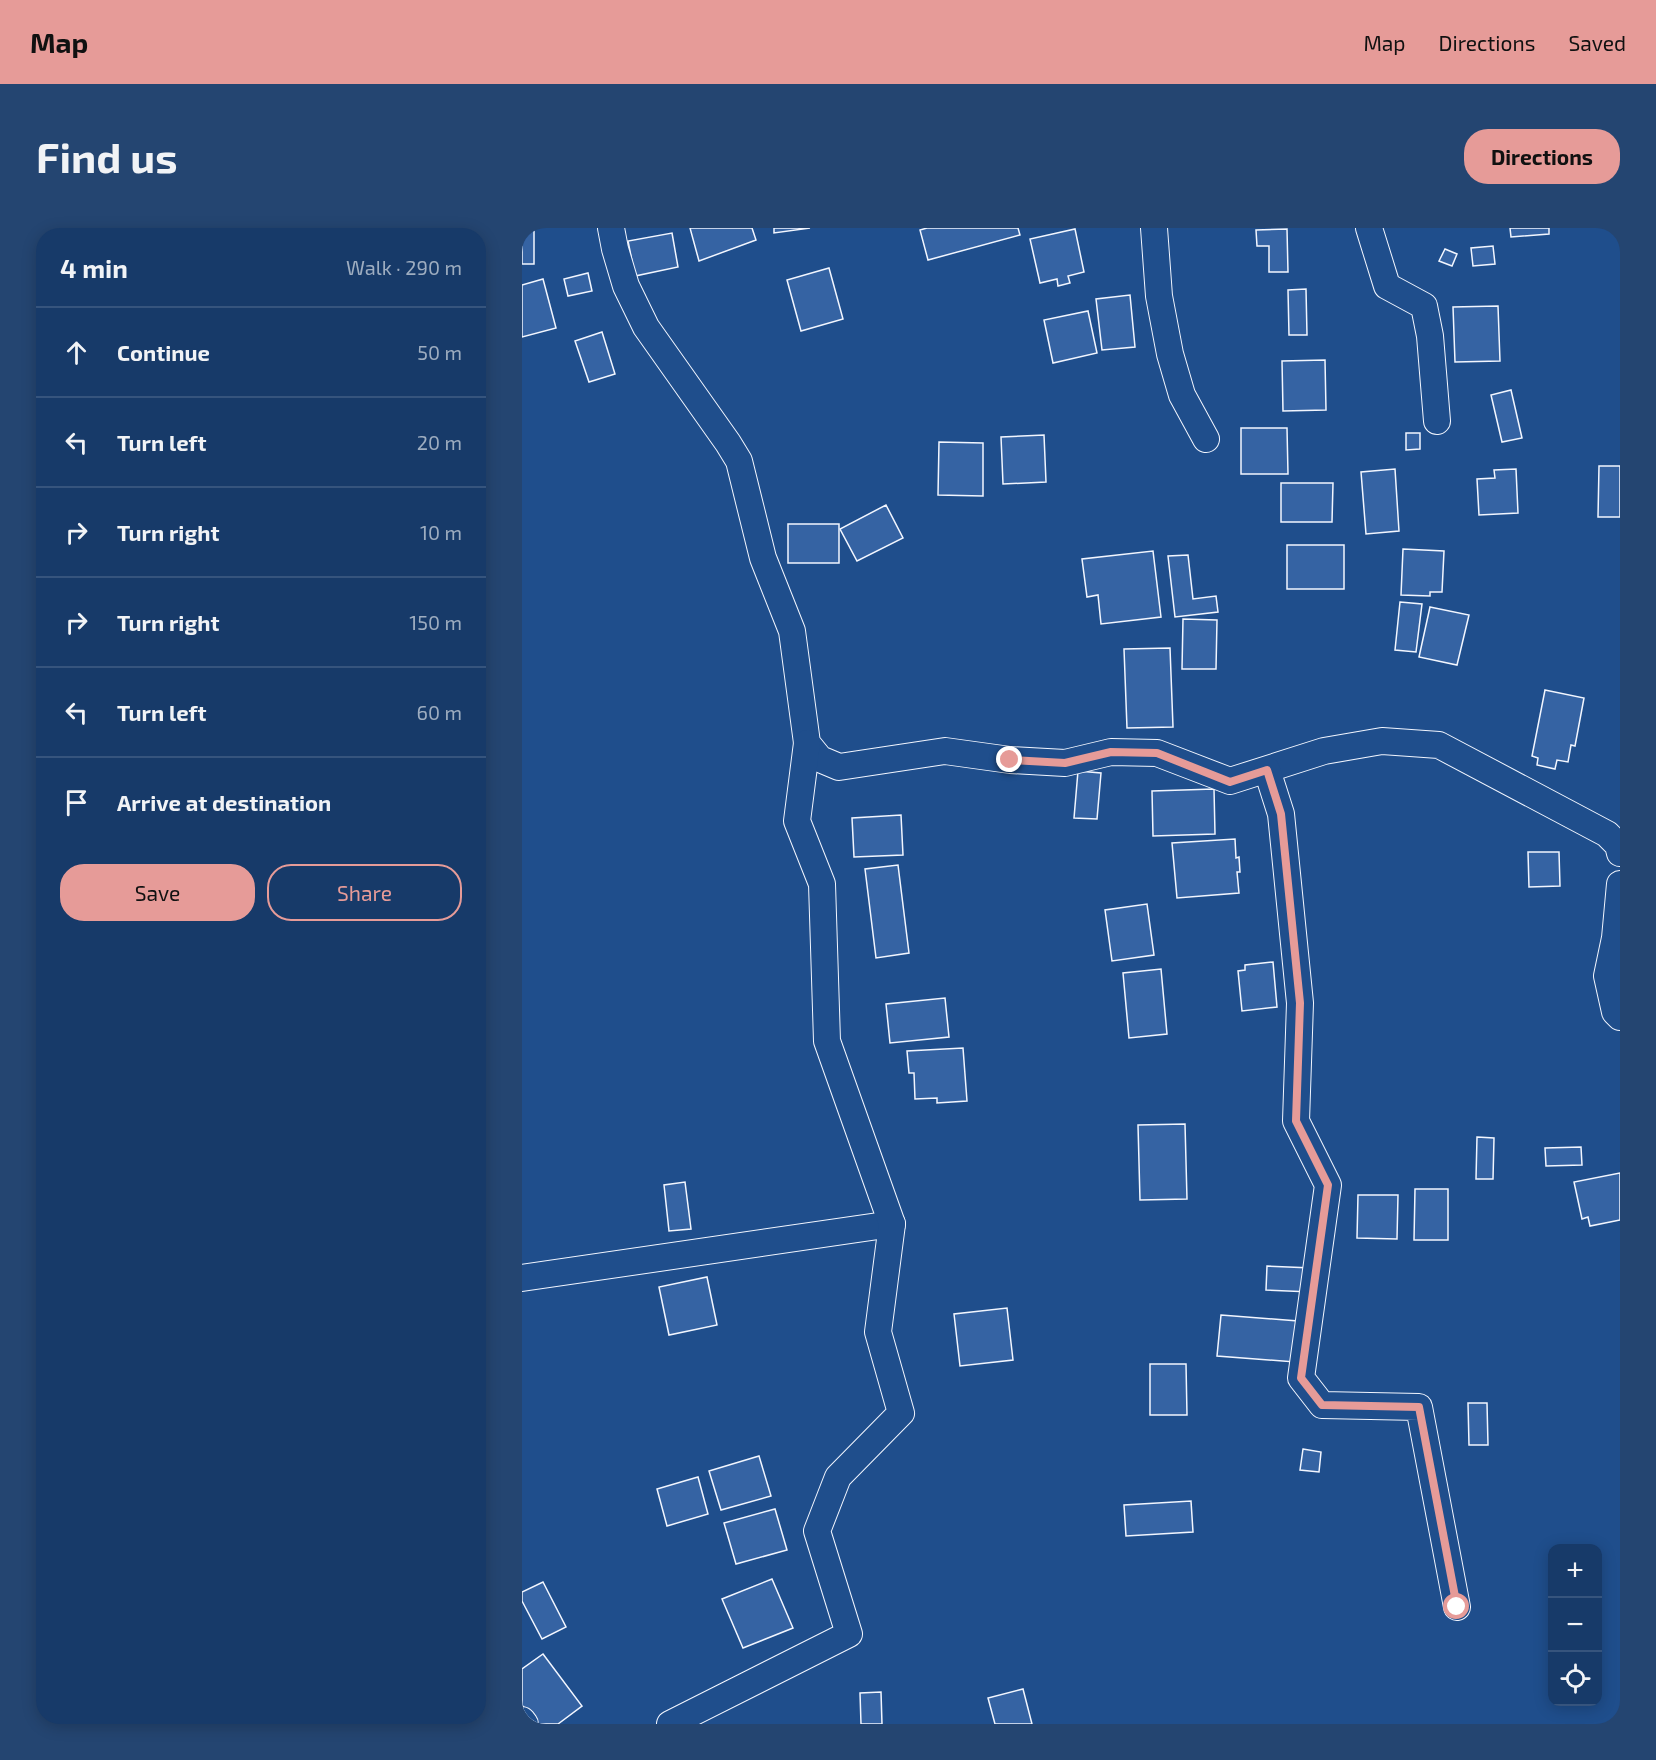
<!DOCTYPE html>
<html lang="en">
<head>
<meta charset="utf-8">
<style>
  :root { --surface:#173a69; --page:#244571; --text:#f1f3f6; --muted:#9eadc0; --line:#36547d; --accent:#e69b98 }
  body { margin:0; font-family:"Exo 2",sans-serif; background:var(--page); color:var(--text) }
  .controls { position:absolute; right:18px; bottom:18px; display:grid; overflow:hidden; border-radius:12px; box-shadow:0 3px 15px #0003 }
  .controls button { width:54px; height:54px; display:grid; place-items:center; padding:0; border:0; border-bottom:2px solid var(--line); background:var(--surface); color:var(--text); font:30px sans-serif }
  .stop { position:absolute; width:18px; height:18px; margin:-14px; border:4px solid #e69b98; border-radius:50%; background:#fff }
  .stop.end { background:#e69b98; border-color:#fff; box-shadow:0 2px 6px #0008 }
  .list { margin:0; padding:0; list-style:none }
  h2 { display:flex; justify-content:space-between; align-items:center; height:78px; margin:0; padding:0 24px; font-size:26px }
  h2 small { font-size:20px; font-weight:400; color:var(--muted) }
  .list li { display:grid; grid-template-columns:39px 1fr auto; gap:18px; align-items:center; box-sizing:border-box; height:90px; padding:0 24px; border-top:2px solid var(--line) }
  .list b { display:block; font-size:22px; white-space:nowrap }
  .list em { font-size:20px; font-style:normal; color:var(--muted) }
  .actions { display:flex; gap:12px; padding:18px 24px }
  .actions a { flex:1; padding:14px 0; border:2px solid var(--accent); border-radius:24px; text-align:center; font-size:21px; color:var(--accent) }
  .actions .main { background:var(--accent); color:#111 }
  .icon { flex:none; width:33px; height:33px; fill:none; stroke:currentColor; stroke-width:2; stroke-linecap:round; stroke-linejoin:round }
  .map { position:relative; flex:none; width:1098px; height:1496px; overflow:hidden; border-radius:24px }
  header { display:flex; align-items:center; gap:36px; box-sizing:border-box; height:84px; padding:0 30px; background:var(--accent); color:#111 }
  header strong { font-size:28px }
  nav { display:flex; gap:33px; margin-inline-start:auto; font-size:21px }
  .intro { display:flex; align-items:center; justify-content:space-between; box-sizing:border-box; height:144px; padding:0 36px }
  h1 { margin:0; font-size:42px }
  .button { padding:15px 27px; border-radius:24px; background:var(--accent); color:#111; font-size:21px; font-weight:700 }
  main { display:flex; gap:36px; padding:0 36px }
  aside { flex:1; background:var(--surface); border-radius:24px; box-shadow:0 3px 15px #0003 }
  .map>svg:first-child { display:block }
  .building { fill:#3563a3; stroke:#f2f6ff; stroke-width:1.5 }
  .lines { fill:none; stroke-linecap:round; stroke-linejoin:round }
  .minor-casing { stroke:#f2f6ff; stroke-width:28 }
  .minor { stroke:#1f4e8c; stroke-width:26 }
  .route { stroke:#e69b98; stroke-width:8 }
</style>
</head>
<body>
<header>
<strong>Map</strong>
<nav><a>Map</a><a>Directions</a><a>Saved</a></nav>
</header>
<div class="intro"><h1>Find us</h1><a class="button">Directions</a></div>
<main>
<aside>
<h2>4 min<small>Walk · 290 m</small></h2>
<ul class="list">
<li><svg class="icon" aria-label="ahead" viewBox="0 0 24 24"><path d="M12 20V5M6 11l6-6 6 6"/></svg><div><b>Continue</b></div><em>50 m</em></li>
<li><svg class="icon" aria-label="left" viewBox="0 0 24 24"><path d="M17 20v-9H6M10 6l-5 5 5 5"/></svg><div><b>Turn left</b></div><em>20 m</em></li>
<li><svg class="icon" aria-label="right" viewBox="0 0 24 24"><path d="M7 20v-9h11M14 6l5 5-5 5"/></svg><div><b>Turn right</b></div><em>10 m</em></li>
<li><svg class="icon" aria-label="right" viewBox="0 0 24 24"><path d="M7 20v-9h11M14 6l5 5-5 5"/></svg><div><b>Turn right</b></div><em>150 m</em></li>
<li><svg class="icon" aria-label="left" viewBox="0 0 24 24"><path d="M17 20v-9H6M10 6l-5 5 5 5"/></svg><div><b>Turn left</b></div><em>60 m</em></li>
<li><svg class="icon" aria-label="arrive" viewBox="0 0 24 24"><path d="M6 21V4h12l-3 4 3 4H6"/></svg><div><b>Arrive at destination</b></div></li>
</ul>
<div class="actions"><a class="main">Save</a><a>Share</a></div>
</aside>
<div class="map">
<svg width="1098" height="1496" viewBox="0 0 1098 1496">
  <rect width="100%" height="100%" fill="#1f4e8c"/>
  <!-- building -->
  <g class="building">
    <rect x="0" y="0" width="12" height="36"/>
    <path d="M168,0H230L234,12L177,33Z"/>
    <path d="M252,0H288L252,5Z"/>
    <path d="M405,0H496L498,7L406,32L398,2Z"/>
    <path d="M988,0H1027V6L989,9Z"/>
    <path d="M553,1L562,44L546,48L548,55L536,58L535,51L518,55L508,11Z"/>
    <path d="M765,1L766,44H747V18H735L734,2Z"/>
    <path d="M150,5L156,39L113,48L106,13Z"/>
    <path d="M971,18L973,36L951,38L949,20Z"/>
    <path d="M923,21L935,26L930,38L917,33Z"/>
    <path d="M307,40L321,91L279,103L265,52Z"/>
    <path d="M66,45L70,63L46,68L42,51Z"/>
    <path d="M21,51L34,100L0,109V57Z"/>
    <path d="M784,61L785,107H767L766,62Z"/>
    <path d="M608,67L613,119L580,122L574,71Z"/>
    <path d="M976,78L978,133L933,134L931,79Z"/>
    <path d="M566,83L575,125L531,135L522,92Z"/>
    <path d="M80,104L93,146L67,154L53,113Z"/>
    <path d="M803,132L804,182L761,183L760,133Z"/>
    <path d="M989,162L1000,210L980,214L969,167Z"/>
    <path d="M719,200H765L766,246H719Z"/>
    <path d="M884,205H898V221L884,222Z"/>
    <path d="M522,207L524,254L481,256L479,209Z"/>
    <path d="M417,214L461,215V268L416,267Z"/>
    <path d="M1077,238H1098V289H1076Z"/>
    <path d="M873,241L877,303L844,306L839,244Z"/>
    <path d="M994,241L996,285L957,287L955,251L973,250L972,242Z"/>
    <path d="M759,255H811L810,294H759Z"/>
    <path d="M364,277L381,310L335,333L318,301Z"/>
    <rect x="266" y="296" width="51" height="39"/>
    <rect x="765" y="317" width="57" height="44"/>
    <path d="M881,321L922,323L920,364H908V368L879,367Z"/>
    <path d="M631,323L639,389L579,396L576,367L565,369L560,331Z"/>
    <path d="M666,327L671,371L694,368L696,384L653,389L646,328Z"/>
    <path d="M878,374L900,376L894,424L873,422Z"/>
    <path d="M908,379L947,387L935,437L897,429Z"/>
    <path d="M661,391L695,392L694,441H660Z"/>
    <path d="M648,420L651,499L605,500L602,421Z"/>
    <path d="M1023,462L1062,470L1053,518L1049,517L1046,534L1035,532L1033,541L1015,537L1016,530L1010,528Z"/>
    <path d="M556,543L579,545L575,591L552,590Z"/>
    <path d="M692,561L693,606L631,608L630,563Z"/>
    <path d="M379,587L381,627L332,629L330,590Z"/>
    <path d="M713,611L714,630L717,629L718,644H715L717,665L655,670L650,615Z"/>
    <path d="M1006,624H1037L1038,658L1007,659Z"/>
    <path d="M376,637L387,725L354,730L343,641Z"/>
    <path d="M625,676L632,727L590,733L583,682Z"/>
    <path d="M751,734L755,779L720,783L716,743L723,742V737Z"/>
    <path d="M639,741L645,806L607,810L601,745Z"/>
    <path d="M423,770L427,809L368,815L364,776Z"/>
    <path d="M441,820L445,873L415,875V870L393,871L392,845H387L385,823Z"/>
    <path d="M663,896L665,971L618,972L616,897Z"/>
    <path d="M955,909L972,910L971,951H954Z"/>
    <path d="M1059,919L1060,937L1024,938L1023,920Z"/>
    <path d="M1098,945V992L1068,998L1066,989L1060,991L1052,954Z"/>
    <path d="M163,954L169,1001L147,1003L142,957Z"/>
    <path d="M893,961H926V1012H892Z"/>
    <path d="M836,967H876L875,1011L835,1010Z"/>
    <path d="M745,1038L790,1040L789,1064L744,1062Z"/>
    <path d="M185,1049L195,1097L147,1107L137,1059Z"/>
    <path d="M485,1080L491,1132L438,1138L432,1086Z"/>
    <path d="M699,1087L776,1093L773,1134L695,1128Z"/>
    <path d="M628,1136H664L665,1187H628Z"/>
    <path d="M946,1175H965L966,1217H947Z"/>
    <path d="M781,1221L799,1224L797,1244L778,1242Z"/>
    <path d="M237,1228L249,1268L199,1282L187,1243Z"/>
    <path d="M176,1249L186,1286L145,1298L135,1261Z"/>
    <path d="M669,1273L671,1304L604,1308L602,1277Z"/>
    <path d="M253,1281L265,1322L214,1336L202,1295Z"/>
    <path d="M250,1351L271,1400L221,1420L200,1371Z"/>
    <path d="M21,1354L44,1399L20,1411L0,1373V1364Z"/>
    <path d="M21,1426L60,1478L36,1496H14L0,1477V1441Z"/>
    <path d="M501,1461L510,1496H473L466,1470Z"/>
    <path d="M359,1464L360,1496H339L338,1465Z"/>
  </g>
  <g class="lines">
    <defs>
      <g id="minor">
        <path d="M89,0L93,21L104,58L124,99L206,215L217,233L241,330L270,403L285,515L298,531L317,539L423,523L488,532L543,535L589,524L635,525L708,553L802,523L860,513L917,517L1085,606L1096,617L1098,625"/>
        <path d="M632,0L637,68L648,126L660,167L684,211"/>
        <path d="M847,0L865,58L902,78L908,108L915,193"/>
        <path d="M745,542L759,586L778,775L774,893L806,957L779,1150L800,1177L897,1179L935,1379"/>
        <path d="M1098,656L1093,710L1085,748L1093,784L1098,789"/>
        <path d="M0,1050L370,996"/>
        <path d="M0,1492L3,1496"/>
        <path d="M148,1496L327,1406L295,1303L316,1249L379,1185L356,1104L370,996L305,813L300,656L275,593L285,515"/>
      </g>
    </defs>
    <!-- minor casing -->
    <use href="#minor" class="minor-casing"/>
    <!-- minor -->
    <use href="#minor" class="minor"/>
  </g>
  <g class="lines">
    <!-- route -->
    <path class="route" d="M488,532L543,535L589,524L635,525L708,554L745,542L759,586L778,775L774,893L806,957L779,1150L800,1177L897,1179L935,1379"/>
  </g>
</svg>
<div class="controls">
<button>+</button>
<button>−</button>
<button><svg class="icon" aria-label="locate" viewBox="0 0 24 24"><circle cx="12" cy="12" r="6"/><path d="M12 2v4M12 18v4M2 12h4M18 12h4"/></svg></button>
</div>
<div class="stop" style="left:935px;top:1379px"></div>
<div class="stop end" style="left:488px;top:532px"></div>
</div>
</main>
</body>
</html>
